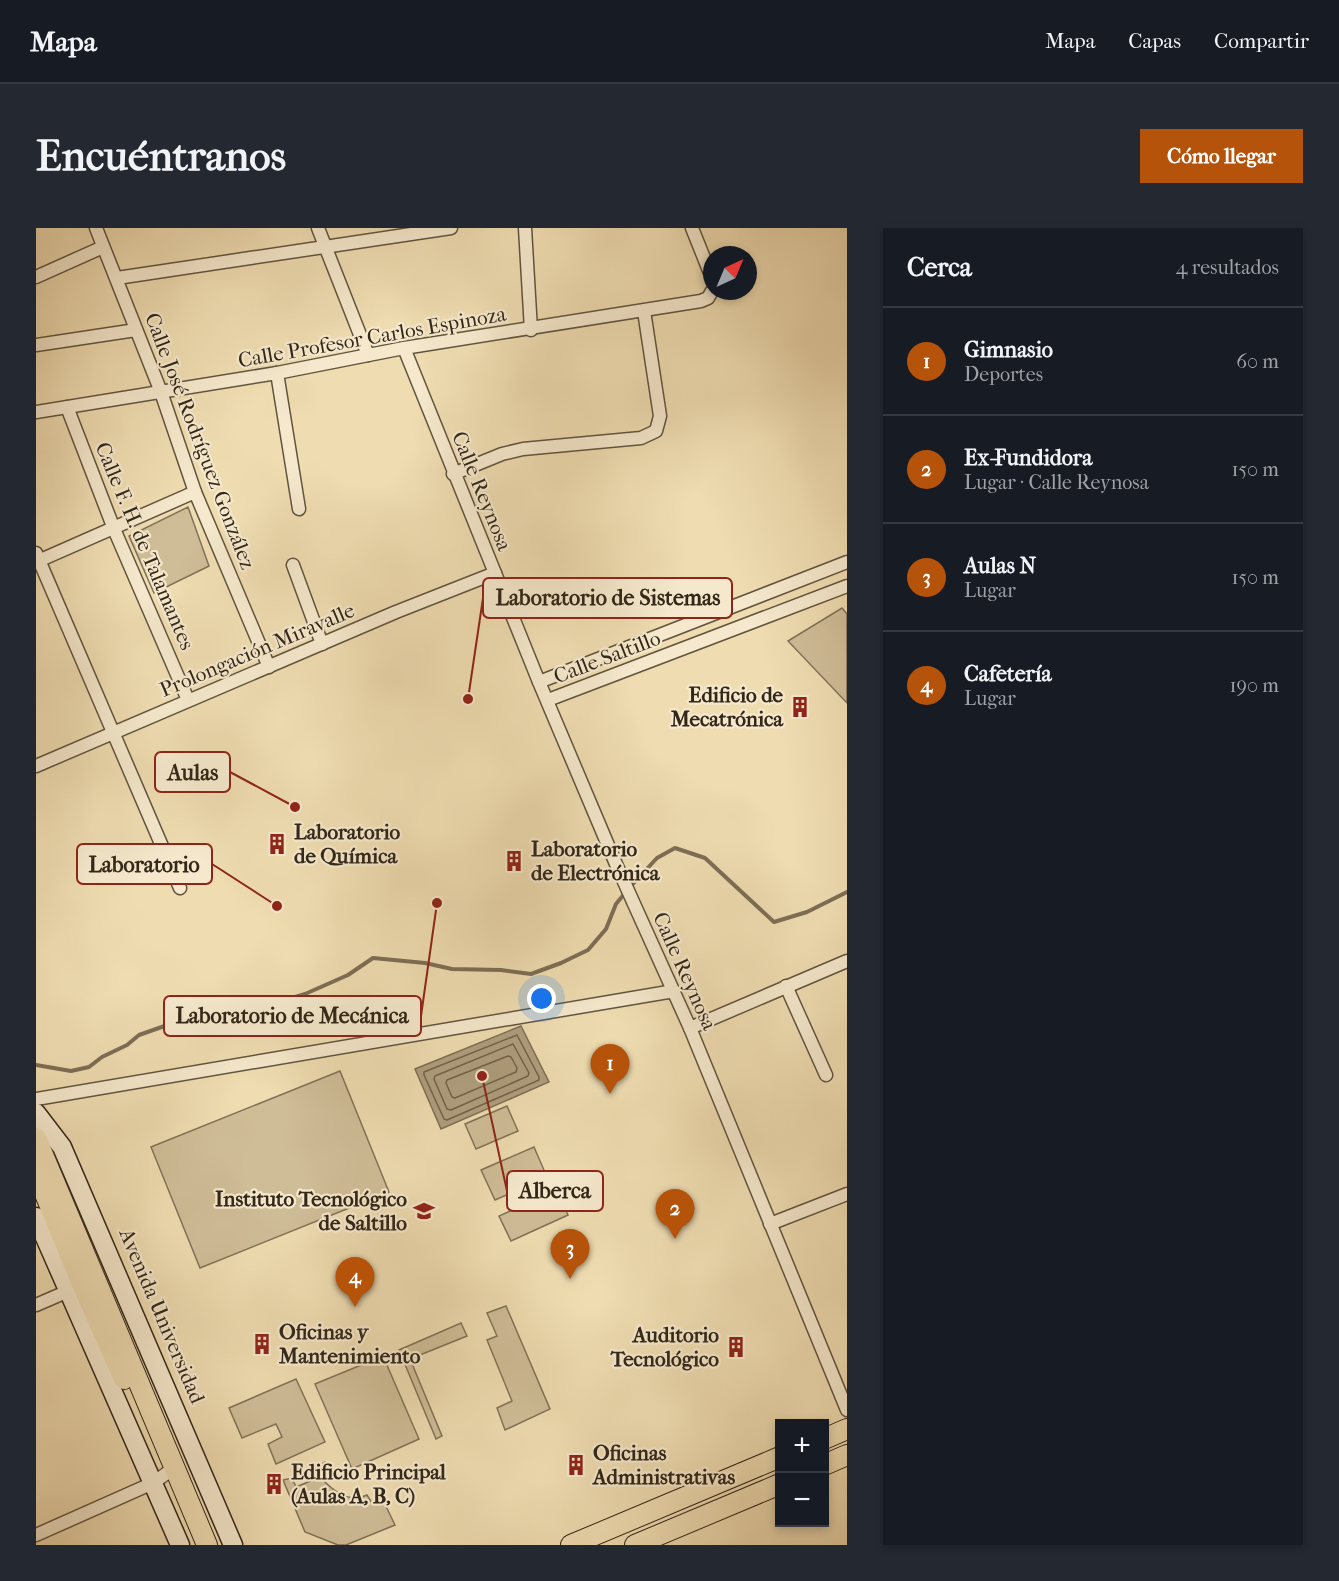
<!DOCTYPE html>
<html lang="es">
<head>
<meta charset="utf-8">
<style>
  :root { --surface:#171b24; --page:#242831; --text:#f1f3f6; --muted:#9ea1a6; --line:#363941; --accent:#b45309 }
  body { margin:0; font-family:"IM FELL French Canon",serif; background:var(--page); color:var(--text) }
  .controls { position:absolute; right:18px; bottom:18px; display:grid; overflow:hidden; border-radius:0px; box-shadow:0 3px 9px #0003 }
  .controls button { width:54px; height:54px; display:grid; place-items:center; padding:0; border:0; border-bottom:2px solid var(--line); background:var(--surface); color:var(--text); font:30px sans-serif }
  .compass { position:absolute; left:667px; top:18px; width:54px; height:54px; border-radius:50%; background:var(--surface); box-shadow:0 3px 9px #0003; rotate:44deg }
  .you { position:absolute; left:506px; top:771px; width:21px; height:21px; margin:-15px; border:4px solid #fff; border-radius:50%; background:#1a73e8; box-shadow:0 0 0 9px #1a73e833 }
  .badge { display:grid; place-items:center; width:39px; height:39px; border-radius:50%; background:var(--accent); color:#fff; font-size:20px; font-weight:700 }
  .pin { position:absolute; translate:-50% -50px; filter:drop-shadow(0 2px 3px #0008) }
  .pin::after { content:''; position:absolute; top:32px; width:21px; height:18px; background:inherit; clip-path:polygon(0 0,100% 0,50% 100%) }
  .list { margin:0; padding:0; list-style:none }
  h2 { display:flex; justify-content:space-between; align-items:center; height:78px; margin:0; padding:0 24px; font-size:26px }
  h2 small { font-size:20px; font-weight:400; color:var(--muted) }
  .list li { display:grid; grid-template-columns:39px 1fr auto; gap:18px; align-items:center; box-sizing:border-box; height:108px; padding:0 24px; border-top:2px solid var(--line) }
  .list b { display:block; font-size:22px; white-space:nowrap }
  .list p { margin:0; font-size:20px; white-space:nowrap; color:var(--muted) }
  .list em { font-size:20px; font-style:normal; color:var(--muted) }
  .map { position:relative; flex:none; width:811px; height:1317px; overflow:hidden; border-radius:0px }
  header { display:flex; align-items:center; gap:36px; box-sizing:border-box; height:84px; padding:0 30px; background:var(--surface); border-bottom:2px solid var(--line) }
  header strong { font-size:28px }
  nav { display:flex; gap:33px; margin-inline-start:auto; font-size:21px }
  .intro { display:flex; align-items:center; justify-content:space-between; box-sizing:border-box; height:144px; padding:0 36px }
  h1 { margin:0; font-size:42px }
  .button { padding:15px 27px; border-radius:0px; background:var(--accent); color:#fff; font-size:21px; font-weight:700 }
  main { display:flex; gap:36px; padding:0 36px }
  aside { flex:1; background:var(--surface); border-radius:0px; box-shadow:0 3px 9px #0003 }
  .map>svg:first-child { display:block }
  .green { fill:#cfbd97; stroke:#807258; stroke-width:1.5 }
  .water { fill:#af9e7d; stroke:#7d6e55; stroke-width:1.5 }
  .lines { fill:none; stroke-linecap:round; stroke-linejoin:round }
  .shore { stroke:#70624b; stroke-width:1.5 }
  .stream { stroke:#7d6e55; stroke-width:4 }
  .street-casing { stroke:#61543f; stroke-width:15 }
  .secondary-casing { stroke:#322719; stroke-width:21 }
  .primary-casing { stroke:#322719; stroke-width:22 }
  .street { stroke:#f5e8cc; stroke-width:12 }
  .secondary { stroke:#f5e8cc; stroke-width:18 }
  .primary { stroke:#efdcb1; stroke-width:20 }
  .labels { text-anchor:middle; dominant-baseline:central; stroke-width:4.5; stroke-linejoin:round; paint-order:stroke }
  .street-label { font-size:21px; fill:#322719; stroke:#f5e8cc }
  .poi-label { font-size:21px; font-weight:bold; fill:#322719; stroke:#f5e8cc; text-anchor:start }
  .leader { fill:none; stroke:#8f2418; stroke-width:2 }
  .callout-dot { fill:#8f2418; stroke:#f5e8cc; stroke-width:2 }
  .callout { fill:#f5e8cc; stroke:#8f2418; stroke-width:2 }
  .callout-label { font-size:22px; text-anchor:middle; font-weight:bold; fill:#322719 }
</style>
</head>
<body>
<header>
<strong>Mapa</strong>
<nav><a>Mapa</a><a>Capas</a><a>Compartir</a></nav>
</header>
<div class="intro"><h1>Encuéntranos</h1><a class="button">Cómo llegar</a></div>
<main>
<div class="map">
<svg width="811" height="1317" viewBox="0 0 811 1317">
  <rect width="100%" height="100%" fill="#efdcb1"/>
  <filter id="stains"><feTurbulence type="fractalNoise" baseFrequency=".00333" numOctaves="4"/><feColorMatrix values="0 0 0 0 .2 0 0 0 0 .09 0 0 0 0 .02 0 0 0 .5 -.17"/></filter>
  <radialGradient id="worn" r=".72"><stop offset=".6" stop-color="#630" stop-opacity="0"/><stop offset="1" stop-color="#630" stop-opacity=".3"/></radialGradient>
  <!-- green -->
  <g class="green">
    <path d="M152,279L173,338L118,365L93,308Z"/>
    <path d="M806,380L811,386V475L752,413Z"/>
    <path d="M304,843L353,964L164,1040L115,919Z"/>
    <path d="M471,878L482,903L440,921L429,896Z"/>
    <path d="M498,919L511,949L459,972L445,942Z"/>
    <path d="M521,962L532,987L475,1013L463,988Z"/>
    <path d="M470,1078L514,1181L469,1202L461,1180L476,1173L451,1112L461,1108L451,1085Z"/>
    <path d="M425,1095L431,1108L374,1131L406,1208L400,1211L363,1122Z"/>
    <path d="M347,1128L383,1211L316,1241L279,1156Z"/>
    <path d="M260,1151L289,1214L240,1236L232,1216L246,1209L240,1196L206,1210L193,1180Z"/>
    <path d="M289,1234L294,1246L290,1250L289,1254C300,1265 315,1275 331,1267L336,1275L346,1270L359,1297L310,1317H302L269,1304L247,1252L256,1250L260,1259L284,1249L280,1239Z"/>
  </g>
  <!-- water -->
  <path class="water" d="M485,798L513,854L405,901L379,841Z"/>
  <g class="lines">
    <!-- shore -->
    <g class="shore">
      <path d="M481,807L503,849V852L411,892L408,891L388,847V844Z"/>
      <path d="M477,816L493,845L492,848L415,882L411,881L398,851L399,848Z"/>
      <path d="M472,828L475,829L481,840L480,844L419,870L416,869L410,855L411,852Z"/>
    </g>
    <!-- stream -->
    <g class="stream">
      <path d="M594,659L621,630L639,620L669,630L738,694L771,684L811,664"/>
      <path d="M0,837L35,843L53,839L66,829L91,817L103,807L154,789L214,783L269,766L312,747L337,730L389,735L416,741L465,742L495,746L525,735L552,722L570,701L580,676L589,665"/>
    </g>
    <defs>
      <g id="street">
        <path d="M60,0L125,164L159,264L233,439"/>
        <path d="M282,0L332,127"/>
        <path d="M489,0L495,102"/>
        <path d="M656,0L676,50"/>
        <path d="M0,49L67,19"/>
        <path d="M81,50L415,0"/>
        <path d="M0,117L100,102"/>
        <path d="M368,120L503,454L580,636L654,800L811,1182"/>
        <path d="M241,145L263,281"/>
        <path d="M31,179L78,301L152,472"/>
        <path d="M0,184L241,145L368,120L665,73L672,70L676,63"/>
        <path d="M417,246L466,226L487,221L605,210L620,203L624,188L608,83"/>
        <path d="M0,325L144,660"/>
        <path d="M0,334L159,264"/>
        <path d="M257,337L286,416"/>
        <path d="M503,454L811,334"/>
        <path d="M512,472L811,358"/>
        <path d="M0,538L360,384L459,345"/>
        <path d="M750,758L790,847"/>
        <path d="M654,800L811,733"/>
        <path d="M0,871L638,763"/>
        <path d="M734,996L811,966"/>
        <path d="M0,1077L37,1061"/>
        <path d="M0,1307L117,1255L138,1240"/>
      </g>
      <g id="secondary">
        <path d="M0,885L26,919L197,1317"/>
        <path d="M0,989L144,1317"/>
      </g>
      <g id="primary">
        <path d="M0,910L171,1317"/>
        <path d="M0,944L46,1056L88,1151"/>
        <path d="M788,1211L811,1201"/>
        <path d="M788,1237L811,1227"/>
        <path d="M535,1317L744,1229"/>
        <path d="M599,1317L744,1256"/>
      </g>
    </defs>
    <!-- street casing -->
    <use href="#street" class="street-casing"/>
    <!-- secondary casing -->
    <use href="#secondary" class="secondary-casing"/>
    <!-- primary casing -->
    <use href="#primary" class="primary-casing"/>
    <!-- street -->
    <use href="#street" class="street"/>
    <!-- secondary -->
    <use href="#secondary" class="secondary"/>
    <!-- primary -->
    <use href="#primary" class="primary"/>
  </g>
  <!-- icons -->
  <defs>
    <symbol id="building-bare" viewBox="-9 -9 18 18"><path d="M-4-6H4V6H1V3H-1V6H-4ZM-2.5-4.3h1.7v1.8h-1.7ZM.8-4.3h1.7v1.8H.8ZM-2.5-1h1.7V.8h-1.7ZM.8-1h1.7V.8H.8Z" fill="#8f2418" stroke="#f5e8cc" stroke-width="2.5" paint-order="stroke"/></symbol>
    <symbol id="university-bare" viewBox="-9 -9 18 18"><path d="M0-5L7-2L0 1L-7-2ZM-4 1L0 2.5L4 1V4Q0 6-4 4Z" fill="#8f2418" stroke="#f5e8cc" stroke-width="2.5" paint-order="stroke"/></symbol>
  </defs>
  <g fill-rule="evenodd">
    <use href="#building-bare" x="749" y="464" width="30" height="30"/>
    <use href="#building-bare" x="226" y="601" width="30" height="30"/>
    <use href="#building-bare" x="463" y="618" width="30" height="30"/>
    <use href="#university-bare" x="373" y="968" width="30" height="30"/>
    <use href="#building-bare" x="211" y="1101" width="30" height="30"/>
    <use href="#building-bare" x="685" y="1104" width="30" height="30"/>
    <use href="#building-bare" x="525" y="1222" width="30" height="30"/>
    <use href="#building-bare" x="223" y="1241" width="30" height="30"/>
  </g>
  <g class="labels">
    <!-- street labels -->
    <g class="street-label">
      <text transform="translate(336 109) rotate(-10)">Calle Profesor Carlos Espinoza</text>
      <text transform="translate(164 213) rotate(69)">Calle José Rodríguez González</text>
      <text transform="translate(446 263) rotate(68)">Calle Reynosa</text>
      <text transform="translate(109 318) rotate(67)">Calle F. H. de Talamantes</text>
      <text transform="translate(221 422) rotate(-23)">Prolongación Miravalle</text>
      <text transform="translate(571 429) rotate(-21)">Calle Saltillo</text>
      <text transform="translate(649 743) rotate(66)">Calle Reynosa</text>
      <text transform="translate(126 1088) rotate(67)">Avenida Universidad</text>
    </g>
    <!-- poi labels -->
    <g class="poi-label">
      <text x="747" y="467" text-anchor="end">Edificio de<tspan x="747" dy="24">Mecatrónica</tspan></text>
      <text x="258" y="604">Laboratorio<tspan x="258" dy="24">de Química</tspan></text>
      <text x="495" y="621">Laboratorio<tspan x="495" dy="24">de Electrónica</tspan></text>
      <text x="371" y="971" text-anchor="end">Instituto Tecnológico<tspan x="371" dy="24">de Saltillo</tspan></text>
      <text x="243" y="1104">Oficinas y<tspan x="243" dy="24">Mantenimiento</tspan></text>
      <text x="683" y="1107" text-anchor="end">Auditorio<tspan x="683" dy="24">Tecnológico</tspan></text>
      <text x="557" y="1225">Oficinas<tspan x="557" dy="24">Administrativas</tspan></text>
      <text x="255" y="1244">Edificio Principal<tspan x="255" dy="24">(Aulas A, B, C)</tspan></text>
    </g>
  </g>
  <!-- callouts -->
  <path class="leader" d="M432 471L447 370M259 579L194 544M241 678L176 636M401 675L385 788M446 848L471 963"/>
  <g class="callout-dot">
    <circle cx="432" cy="471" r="6"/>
    <circle cx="259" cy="579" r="6"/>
    <circle cx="241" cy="678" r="6"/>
    <circle cx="401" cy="675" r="6"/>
    <circle cx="446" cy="848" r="6"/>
  </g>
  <g class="callout">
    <rect x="447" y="350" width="249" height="40" rx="6"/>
    <rect x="119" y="524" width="75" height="40" rx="6"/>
    <rect x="41" y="616" width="135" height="40" rx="6"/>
    <rect x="128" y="768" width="257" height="40" rx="6"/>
    <rect x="471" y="943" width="96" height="40" rx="6"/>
  </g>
  <g class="callout-label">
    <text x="572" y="377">Laboratorio de Sistemas</text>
    <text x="157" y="552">Aulas</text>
    <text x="108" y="644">Laboratorio</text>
    <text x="256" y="795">Laboratorio de Mecánica</text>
    <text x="519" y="970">Alberca</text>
  </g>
  <rect width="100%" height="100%" filter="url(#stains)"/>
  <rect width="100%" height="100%" fill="url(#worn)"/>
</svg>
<div class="controls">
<button>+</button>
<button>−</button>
</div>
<svg class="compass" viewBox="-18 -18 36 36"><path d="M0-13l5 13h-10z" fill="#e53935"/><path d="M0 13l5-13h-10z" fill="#9ea1a6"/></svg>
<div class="you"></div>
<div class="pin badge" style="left:574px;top:866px">1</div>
<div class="pin badge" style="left:639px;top:1011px">2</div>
<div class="pin badge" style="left:534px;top:1051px">3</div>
<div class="pin badge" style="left:319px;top:1079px">4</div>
</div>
<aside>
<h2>Cerca<small>4 resultados</small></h2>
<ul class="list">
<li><span class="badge">1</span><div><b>Gimnasio</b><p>Deportes</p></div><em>60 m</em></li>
<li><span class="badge">2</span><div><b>Ex-Fundidora</b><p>Lugar · Calle Reynosa</p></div><em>150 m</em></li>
<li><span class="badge">3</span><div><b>Aulas N</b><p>Lugar</p></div><em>150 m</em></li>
<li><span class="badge">4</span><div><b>Cafetería</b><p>Lugar</p></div><em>190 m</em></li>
</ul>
</aside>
</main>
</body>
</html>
